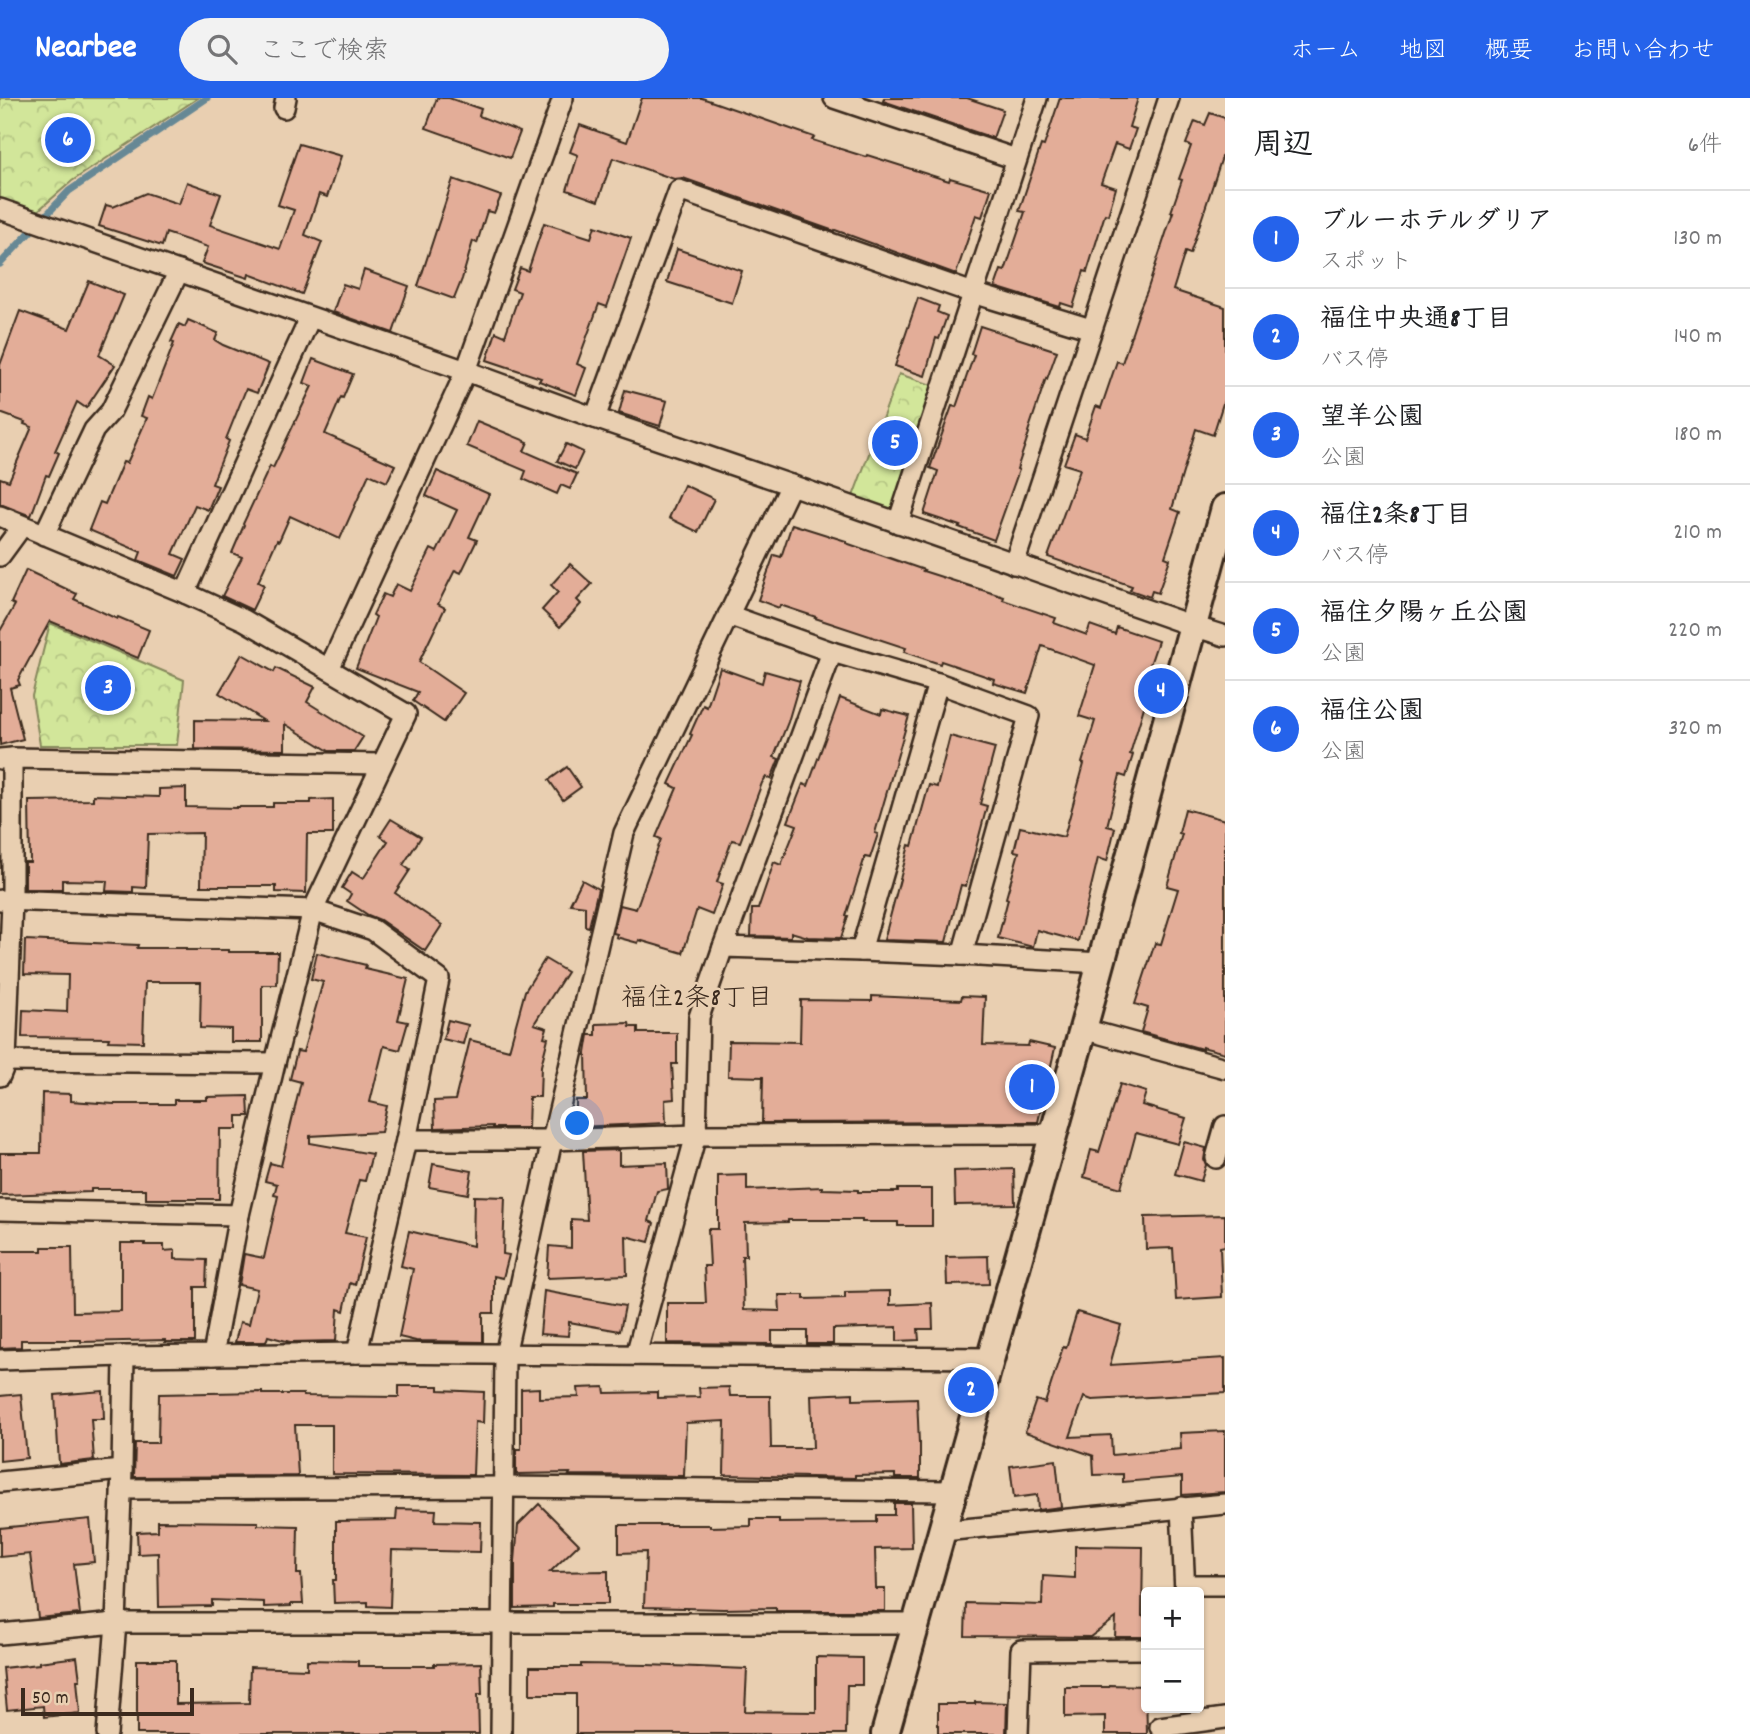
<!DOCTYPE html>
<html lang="ja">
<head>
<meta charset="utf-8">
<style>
  :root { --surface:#fff; --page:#f2f2f2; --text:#202124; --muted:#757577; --line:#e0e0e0; --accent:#2563eb }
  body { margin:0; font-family:Dekko,"Klee One",sans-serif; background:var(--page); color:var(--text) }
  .controls { position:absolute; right:21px; bottom:21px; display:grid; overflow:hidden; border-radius:7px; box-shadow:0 2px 5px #0004 }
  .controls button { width:63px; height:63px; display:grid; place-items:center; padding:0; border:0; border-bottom:2px solid var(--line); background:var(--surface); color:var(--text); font:35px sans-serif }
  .scale { position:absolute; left:21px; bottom:18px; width:173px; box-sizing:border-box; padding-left:7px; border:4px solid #3b2a1e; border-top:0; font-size:19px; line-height:24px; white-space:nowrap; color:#3b2a1e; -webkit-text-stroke:5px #e9cfb1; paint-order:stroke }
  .you { position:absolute; left:578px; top:1026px; width:24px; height:24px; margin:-18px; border:5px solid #fff; border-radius:50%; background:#1a73e8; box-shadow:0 0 0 10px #1a73e833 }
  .badge { display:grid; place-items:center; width:46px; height:46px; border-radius:50%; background:var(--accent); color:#fff; font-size:23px; font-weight:700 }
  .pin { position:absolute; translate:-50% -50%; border:4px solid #fff; box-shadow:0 2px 7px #0006 }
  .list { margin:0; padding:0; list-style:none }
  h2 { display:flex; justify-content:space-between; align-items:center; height:91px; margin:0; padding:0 28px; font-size:30px }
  h2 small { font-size:23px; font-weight:400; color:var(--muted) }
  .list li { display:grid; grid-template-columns:46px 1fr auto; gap:21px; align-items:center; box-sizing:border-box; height:98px; padding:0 28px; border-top:2px solid var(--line) }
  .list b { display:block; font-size:26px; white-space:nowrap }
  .list p { margin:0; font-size:23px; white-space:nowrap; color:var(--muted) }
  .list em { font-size:23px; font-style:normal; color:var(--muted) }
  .icon { flex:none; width:38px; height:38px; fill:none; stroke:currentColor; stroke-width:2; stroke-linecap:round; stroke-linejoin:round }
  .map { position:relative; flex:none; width:1225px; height:1636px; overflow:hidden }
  header { display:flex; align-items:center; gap:42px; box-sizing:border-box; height:98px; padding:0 35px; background:var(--accent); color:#fff }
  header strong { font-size:33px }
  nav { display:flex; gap:38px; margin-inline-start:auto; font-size:24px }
  .search { width:490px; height:63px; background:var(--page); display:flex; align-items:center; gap:18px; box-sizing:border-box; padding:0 24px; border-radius:38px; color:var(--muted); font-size:26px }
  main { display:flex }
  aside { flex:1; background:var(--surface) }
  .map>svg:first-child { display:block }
  .park { fill:url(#park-crowns); stroke:#86885c; stroke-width:2 }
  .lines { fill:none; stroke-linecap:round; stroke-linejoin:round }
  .stream { stroke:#668895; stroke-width:7 }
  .building { fill:#e3ad98; stroke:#3b2a1e; stroke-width:2 }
  .street-casing { stroke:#3b2a1e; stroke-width:24 }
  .secondary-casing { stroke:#3b2a1e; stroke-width:32 }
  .street { stroke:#e9cfb1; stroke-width:19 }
  .secondary { stroke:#e9cfb1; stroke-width:26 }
  .labels { text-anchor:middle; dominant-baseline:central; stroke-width:5; stroke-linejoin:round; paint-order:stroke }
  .neighbourhood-label { font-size:26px; fill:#3b2a1e; stroke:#e9cfb1 }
</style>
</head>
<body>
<header>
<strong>Nearbee</strong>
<div class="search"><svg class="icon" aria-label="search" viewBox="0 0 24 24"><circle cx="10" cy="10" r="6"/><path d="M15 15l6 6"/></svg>ここで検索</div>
<nav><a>ホーム</a><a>地図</a><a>概要</a><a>お問い合わせ</a></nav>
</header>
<main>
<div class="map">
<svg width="1225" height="1636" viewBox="0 0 1225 1636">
  <defs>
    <pattern id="park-crowns" width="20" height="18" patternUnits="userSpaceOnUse" patternTransform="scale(1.75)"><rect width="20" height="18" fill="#d2e69a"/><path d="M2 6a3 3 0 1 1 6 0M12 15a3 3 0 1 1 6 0" fill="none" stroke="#b5c584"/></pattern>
  </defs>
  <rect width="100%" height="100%" fill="#e9cfb1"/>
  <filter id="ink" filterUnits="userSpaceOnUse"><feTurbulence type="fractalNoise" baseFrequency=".0143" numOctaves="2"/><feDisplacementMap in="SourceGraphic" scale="14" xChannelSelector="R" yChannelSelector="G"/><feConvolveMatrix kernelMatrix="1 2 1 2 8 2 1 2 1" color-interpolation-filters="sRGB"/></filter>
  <g filter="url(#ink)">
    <!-- park -->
    <g class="park">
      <path d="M0,0H198L72,83L34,116L0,102Z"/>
      <path d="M899,276L938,289L891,418L852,401Z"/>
      <path d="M50,525L184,582L177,647H40L32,598Z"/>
    </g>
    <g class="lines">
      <!-- stream -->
      <path class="stream" d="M0,166L69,93L207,0"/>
    </g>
    <!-- building -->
    <g class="building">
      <path d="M437,0H449L481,11L479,18L520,34L510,60L426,30Z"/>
      <path d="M642,0H702L814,39L812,42L866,59L867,57L949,83L950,80L991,92L982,119L976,117L956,176L835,132L834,133L683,80L674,81L613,60L598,103L567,92L578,57L570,54L580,27L627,44Z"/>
      <path d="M884,0H967L1003,12L993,40L883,3Z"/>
      <path d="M1060,0H1138L1129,29L1136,31L1129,51L1115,46L1101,85L1116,90L1108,117L1105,116L1087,174L1084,173L1073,209L1061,205L1060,209L995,189L1001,172L1005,173L1025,114L1019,113L1041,47L1044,48Z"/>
      <path d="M1210,15L1225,20V50L1190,156L1185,154L1173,192L1225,209V299L1213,337L1196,331L1172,411L1180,414L1165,459L1170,461L1158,495L1152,493L1150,499L1130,492L1132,488L1048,459L1080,371L1064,366L1075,336L1085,340L1096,308L1101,310L1117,263L1122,265L1138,217H1137L1147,193L1173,114H1171L1182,82L1179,81L1191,48L1186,46L1195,23L1205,27Z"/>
      <path d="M299,46L341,58L327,99L319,96L305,137L322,144L302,196L249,176L248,180L202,165L208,149L166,135L162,148L99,128L106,107L113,109L146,95L179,106L187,84L221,96L210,127L280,151L294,112L278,107Z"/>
      <path d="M453,81L501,98L494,115L487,113L477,145L473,143L462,181L454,201L418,188Z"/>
      <path d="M544,125L591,140L595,128L631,140L607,209L599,206L577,266L586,270L576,297L539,283L541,280L487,262L496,234L505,238L520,194L512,191L520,170L528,173Z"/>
      <path d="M677,151L742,173L732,205L667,184Z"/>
      <path d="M364,172L409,188L393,235L333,214L343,186L358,191Z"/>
      <path d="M89,183L124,197L99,257L115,267L86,310L77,304L55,353L59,355L49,378L46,377L31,418L0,406V380L9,383L32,329L24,326L25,324L0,315V267L20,213L69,231Z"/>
      <path d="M918,200L939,208L937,214L947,218L939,241L936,240L925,278L895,268Z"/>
      <path d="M188,222L218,235L215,242L223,247L269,266L257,295L246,291L226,341L229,343L212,386L218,388L208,412L195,407L173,456L185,461L177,478L138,462L141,454L89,432L100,404L105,406L123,364L127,365L147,320L141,318L148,299L152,301L174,245L171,244L179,226L185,229Z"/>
      <path d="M980,228L1057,253L1047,281L1046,280L1028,334L1029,335L1017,371L1019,372L994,442L959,429L960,428L924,416L938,373L930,370L952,308L956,309L974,257L971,256Z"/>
      <path d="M313,261L353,276L343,300L341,299L325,336L395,367L387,384L369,376L340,441L290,418L279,443L277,442L258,484L264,487L252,512L222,498L242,459L232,455L244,427L243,426L270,368L273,370L312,288L304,285Z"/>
      <path d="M625,292L667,303L660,328L619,315Z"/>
      <path d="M477,323L528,344L524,353L577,376L570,391L561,387L557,396L523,381L526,373L467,348Z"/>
      <path d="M566,346L583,354L575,371L557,363Z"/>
      <path d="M437,373L489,396L469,439L477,442L461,475L455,472L438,506L445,510L419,564L464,595L444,624L413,603L418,594L356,570L376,519L373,517L383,496L390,499L396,486L410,493L431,451L437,454L457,412L426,398Z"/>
      <path d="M684,387L714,401L698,434L669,420Z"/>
      <path d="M792,426L846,443V445L924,472L923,473L1004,499L1003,502L1056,520L1054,525L1087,537L1090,527L1115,536L1117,529L1158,543L1143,587L1150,589L1130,656L1133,657L1126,679L1120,677L1107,728L1115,730L1107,763L1098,760L1078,843L1037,832L1033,849L998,840L1008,801L1006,800L1019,754L1014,753L1020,729L1064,739L1084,666L1082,665L1095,623L1079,618L1095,567L1042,548L1027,595L993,585L994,581L941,563L940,566L904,554L906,550L815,520L816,519L780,507L779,510L758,502L774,457L781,459Z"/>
      <path d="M570,466L592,486L577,502L581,506L560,529L542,512L558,494L551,487Z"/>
      <path d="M26,472L77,496L74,501L117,521L118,519L149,532L138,560L50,523L18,582L20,587L10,590L23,641L0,647V533L15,507L11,505Z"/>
      <path d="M242,556L274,574L276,570L315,589L307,604L363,639L354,653H329L285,626V652L195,651V622L264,623L219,595Z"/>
      <path d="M720,570L762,585L765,573L800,583L788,624L774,659L779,661L771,681L766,679L762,685L740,744L732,742L717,784L723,786L712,817L697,811L683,855L639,842L638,845L616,839L617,836L613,835L620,807L636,811L661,741L656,739L677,690L669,686L692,637L690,636L703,607L707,609Z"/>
      <path d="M840,600L881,616L882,611L909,618L875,735L878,736L870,760L865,759L846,818H848L841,840L808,839L791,834V839L751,838L752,811H758L774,764L781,767L797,727L788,724L803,686L808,688Z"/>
      <path d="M950,638L995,650L980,706L987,708L966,788L961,787L946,844L884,842L909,747L912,748L929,687L937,689Z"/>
      <path d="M567,669L581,689L563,702L549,682Z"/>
      <path d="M186,690V709L237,710V709H273V705H311V702L333,701V736H307L306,795L276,794V788H201L202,735L148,736L146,790L133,789V794L106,793L107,783L62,782V791H25V764H30L29,703L93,702V697L159,699V691Z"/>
      <path d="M1185,711L1225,722V955L1202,949V951L1141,934L1148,910L1135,906L1155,845L1161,846L1178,791L1167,788L1182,736L1179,735Z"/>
      <path d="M391,721L421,739L403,767L410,772L395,795L442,827L425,853L380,822L368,817L347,803L351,796L342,790L352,774L363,781L388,743L380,738Z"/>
      <path d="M582,782L598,791L589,829L585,828V808L570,806Z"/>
      <path d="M25,842L138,847L137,850H186V852H229V854H278L277,887H262V944H231V931L200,930L201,884H145L143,944L108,943L109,940L22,939L23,912L67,914L68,877L24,876Z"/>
      <path d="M317,855L366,867L365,871L408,881L398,922L408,924L400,952L384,948L370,1004L387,1008L381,1034L310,1038V1045L372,1056L365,1083L359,1082L345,1135L366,1139L355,1187L350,1185L344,1213L338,1211L336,1243L290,1244L268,1238L266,1244H235L240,1224L249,1226L257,1191L239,1187L244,1156L264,1160L278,1098L274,1097L277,1086L265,1083L270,1065L281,1068L301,984L290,981L297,953L303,954L323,884L311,881Z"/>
      <path d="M545,861L567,874L534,926L547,930L544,939L548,940L541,968L540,999H529L528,1030H493V1028L435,1030L434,1003L455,1002L470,942L509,952L525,893Z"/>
      <path d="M872,898L961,902L962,898L985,899L983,947L1028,948L1029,944L1055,950L1038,1024L762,1025L763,979L728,978L729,943L800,944L801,902L872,903Z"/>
      <path d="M448,922L468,927L463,946L443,941Z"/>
      <path d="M629,925L630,929H638V935H677V966H672L674,1001L665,1002L666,1025L576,1029V1002H587L586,955L589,937H596V926Z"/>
      <path d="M1120,986L1146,994L1142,1007L1186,1020L1178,1046L1136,1035L1121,1090L1084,1079L1091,1052L1099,1054Z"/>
      <path d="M42,995L71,996V1003L114,1006H174V1002H207V999L248,998L249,1018H237V1031H220L219,1101H146V1091H91V1094L0,1097V1055H41Z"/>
      <path d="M1184,1044L1206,1050L1204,1062L1206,1067L1201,1083L1175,1076Z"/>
      <path d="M619,1052V1067L667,1065L668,1091L657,1093L649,1123L654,1125L649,1144L626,1138L627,1177L547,1180L549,1148L571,1150V1121L587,1122L583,1053Z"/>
      <path d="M433,1066L472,1073L468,1096L429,1089Z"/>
      <path d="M1014,1071L1015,1106L955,1107L954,1073Z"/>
      <path d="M747,1077V1092L822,1089V1091L858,1092V1094H898V1091H932V1128H898V1124H862V1122H788V1124L745,1125L746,1158H742L744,1212L780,1213L779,1197H804V1201L845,1200V1194L890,1193V1207L932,1205L933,1231H918L919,1242L897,1243V1229L833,1231V1246H807V1233H772V1246L667,1245V1205H706L704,1168H710L708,1131H718V1078Z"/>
      <path d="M474,1098L505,1099L503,1156L509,1157L503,1180L494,1178V1215H483V1244L416,1243L399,1239L413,1171L401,1168L409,1133L473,1148Z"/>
      <path d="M1225,1117V1148L1220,1149L1222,1199L1176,1202L1173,1150L1146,1151L1145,1119Z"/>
      <path d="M121,1145H145V1147H164V1153L175,1152V1161L207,1162L206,1189H195V1244H165V1242L81,1244V1242H21V1249L0,1250V1153H42V1149H72L73,1214L121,1213Z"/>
      <path d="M988,1158L989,1186L947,1187L946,1159Z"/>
      <path d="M544,1193L625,1208L620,1233L569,1224L568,1238L540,1236Z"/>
      <path d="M1077,1214L1121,1227L1110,1267L1225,1260V1295L1092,1302L1084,1299L1070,1339L1111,1337L1112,1357L1181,1351L1180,1335L1225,1333V1394L1182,1397V1379L1123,1384V1376L1094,1377L1093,1358H1094L1025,1334L1036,1302L1045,1305L1063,1249L1066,1250Z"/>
      <path d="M399,1288H439V1292L484,1294L483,1325L475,1324L473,1377L332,1376V1327H295L298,1378L134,1379L135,1345H158L159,1296L262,1294V1296H303V1298L399,1299Z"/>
      <path d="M604,1289L605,1295L657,1294V1300L700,1299L699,1290L729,1289L730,1298H770L771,1350H813L811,1297L853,1295V1302L917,1300L919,1345H920V1380H895V1376L855,1377V1380L724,1377L725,1323L686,1325L684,1378L569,1377L570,1375L516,1376V1351H521V1291L539,1290V1300L579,1299L578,1290Z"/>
      <path d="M103,1293L104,1321H91L94,1362L59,1366L55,1297Z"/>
      <path d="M21,1296L27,1360L0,1363V1298Z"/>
      <path d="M1056,1362L1061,1409L1038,1412L1037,1397L1014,1400L1010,1368Z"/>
      <path d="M894,1405H911L912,1450L875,1451L876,1491H885V1513H776V1510L723,1511L644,1509L646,1454L619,1455V1427H710V1429L751,1428V1421H779V1425L877,1424V1417H894Z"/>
      <path d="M539,1406L579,1446L550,1474L608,1473V1506H553V1509L515,1510V1463L518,1427Z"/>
      <path d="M397,1411L436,1412L435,1423L481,1424L480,1454L392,1452L390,1509L368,1508V1504L334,1505L333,1482H336V1423L396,1422Z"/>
      <path d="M90,1421L94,1464L74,1466L80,1516L38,1520L30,1456L0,1459V1430Z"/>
      <path d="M158,1423L258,1424V1427L298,1428L297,1476H301L303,1506H291V1508L264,1509V1504L212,1502V1508L159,1509L158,1455L138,1456L137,1434L158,1433Z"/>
      <path d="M1075,1448L1143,1449L1142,1518L1146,1519V1539H1115L1116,1520L1090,1539L965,1538L966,1505L1042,1507L1043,1478L1075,1480Z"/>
      <path d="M77,1559L80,1582H77L80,1615L44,1619L43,1608L7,1612L3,1570L39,1566V1564Z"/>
      <path d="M816,1559L862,1560V1587H847L846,1636H576V1596H530V1569H581V1566L647,1567L747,1571L745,1613L816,1614Z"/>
      <path d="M137,1562H176V1606L249,1605L250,1569L307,1571V1562L358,1563V1568H434V1566L481,1565L482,1596H478L479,1636H137Z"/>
      <path d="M1109,1587L1146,1588L1147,1636H1105V1618L1065,1619V1589H1109Z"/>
      <path d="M975,1604L1007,1605L1006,1636H938V1606H975Z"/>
    </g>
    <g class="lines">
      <defs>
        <g id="street">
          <path d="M834,0L1016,61"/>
          <path d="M284,10L286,0"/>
          <path d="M0,111L466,273L595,320L791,387L1193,528L1225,538"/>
          <path d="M595,320L679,92L973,195L1091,231"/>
          <path d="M0,418L185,495L244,522L406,616L313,812L275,965L239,1117L213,1257L124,1258L0,1262"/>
          <path d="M898,425L1037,0"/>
          <path d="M44,437L94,332L111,313L179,173"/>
          <path d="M0,458L22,428"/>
          <path d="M1014,466L1169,0"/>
          <path d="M185,495L310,220"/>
          <path d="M728,517L832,554L938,585L1029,618L962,857L1101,865"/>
          <path d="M329,571L466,273L563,0"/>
          <path d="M0,661L12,660L382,666"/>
          <path d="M0,802L313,812L373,832L439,881L406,1042L357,1255"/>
          <path d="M723,849L832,554"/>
          <path d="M861,853L938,585"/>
          <path d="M1083,931L1225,970"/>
          <path d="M0,963L275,965"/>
          <path d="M0,978L6,963L12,802V660"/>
          <path d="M406,1042H552L696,1037L1054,1036"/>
          <path d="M1216,1060L1225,1028"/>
          <path d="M0,1112L239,1117"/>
          <path d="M213,1257L357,1255L991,1260"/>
          <path d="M636,1257L696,1037L699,919L723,849L861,853L962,857"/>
          <path d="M0,1384L122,1372"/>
          <path d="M121,1391L503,1389L954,1393"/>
          <path d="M1181,1409L1185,1494"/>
          <path d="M943,1433L1225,1406"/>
          <path d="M1185,1487H1225"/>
          <path d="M0,1536L116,1525H918"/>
          <path d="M1160,1629L1225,1620"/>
          <path d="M107,1636L116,1525L122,1372L124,1258"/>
          <path d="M501,1636L505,1257L552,1042L624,735L791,387"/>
          <path d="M1018,1636L1021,1552L1146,1551"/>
        </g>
        <path id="secondary" d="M885,1636L1083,931L1225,410"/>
      </defs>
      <!-- street casing -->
      <use href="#street" class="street-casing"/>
      <!-- secondary casing -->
      <use href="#secondary" class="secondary-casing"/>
      <!-- street -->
      <use href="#street" class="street"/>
      <!-- secondary -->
      <use href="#secondary" class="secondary"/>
    </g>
  </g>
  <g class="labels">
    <!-- neighbourhood labels -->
    <g class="neighbourhood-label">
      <text x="697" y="901">福住2条8丁目</text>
    </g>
  </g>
</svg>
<div class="controls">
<button>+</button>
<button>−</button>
</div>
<div class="scale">50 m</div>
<div class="you"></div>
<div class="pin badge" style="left:1032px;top:989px">1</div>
<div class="pin badge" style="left:971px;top:1292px">2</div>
<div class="pin badge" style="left:108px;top:590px">3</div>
<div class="pin badge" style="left:1161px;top:593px">4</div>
<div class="pin badge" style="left:895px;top:345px">5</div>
<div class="pin badge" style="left:68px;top:42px">6</div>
</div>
<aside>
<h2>周辺<small>6件</small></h2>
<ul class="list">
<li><span class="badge">1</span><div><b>ブルーホテルダリア</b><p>スポット</p></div><em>130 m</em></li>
<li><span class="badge">2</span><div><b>福住中央通8丁目</b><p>バス停</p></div><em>140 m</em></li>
<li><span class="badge">3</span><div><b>望羊公園</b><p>公園</p></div><em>180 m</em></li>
<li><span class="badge">4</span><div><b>福住2条8丁目</b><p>バス停</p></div><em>210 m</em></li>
<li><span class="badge">5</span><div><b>福住夕陽ヶ丘公園</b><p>公園</p></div><em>220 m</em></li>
<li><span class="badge">6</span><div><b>福住公園</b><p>公園</p></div><em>320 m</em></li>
</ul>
</aside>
</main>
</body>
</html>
